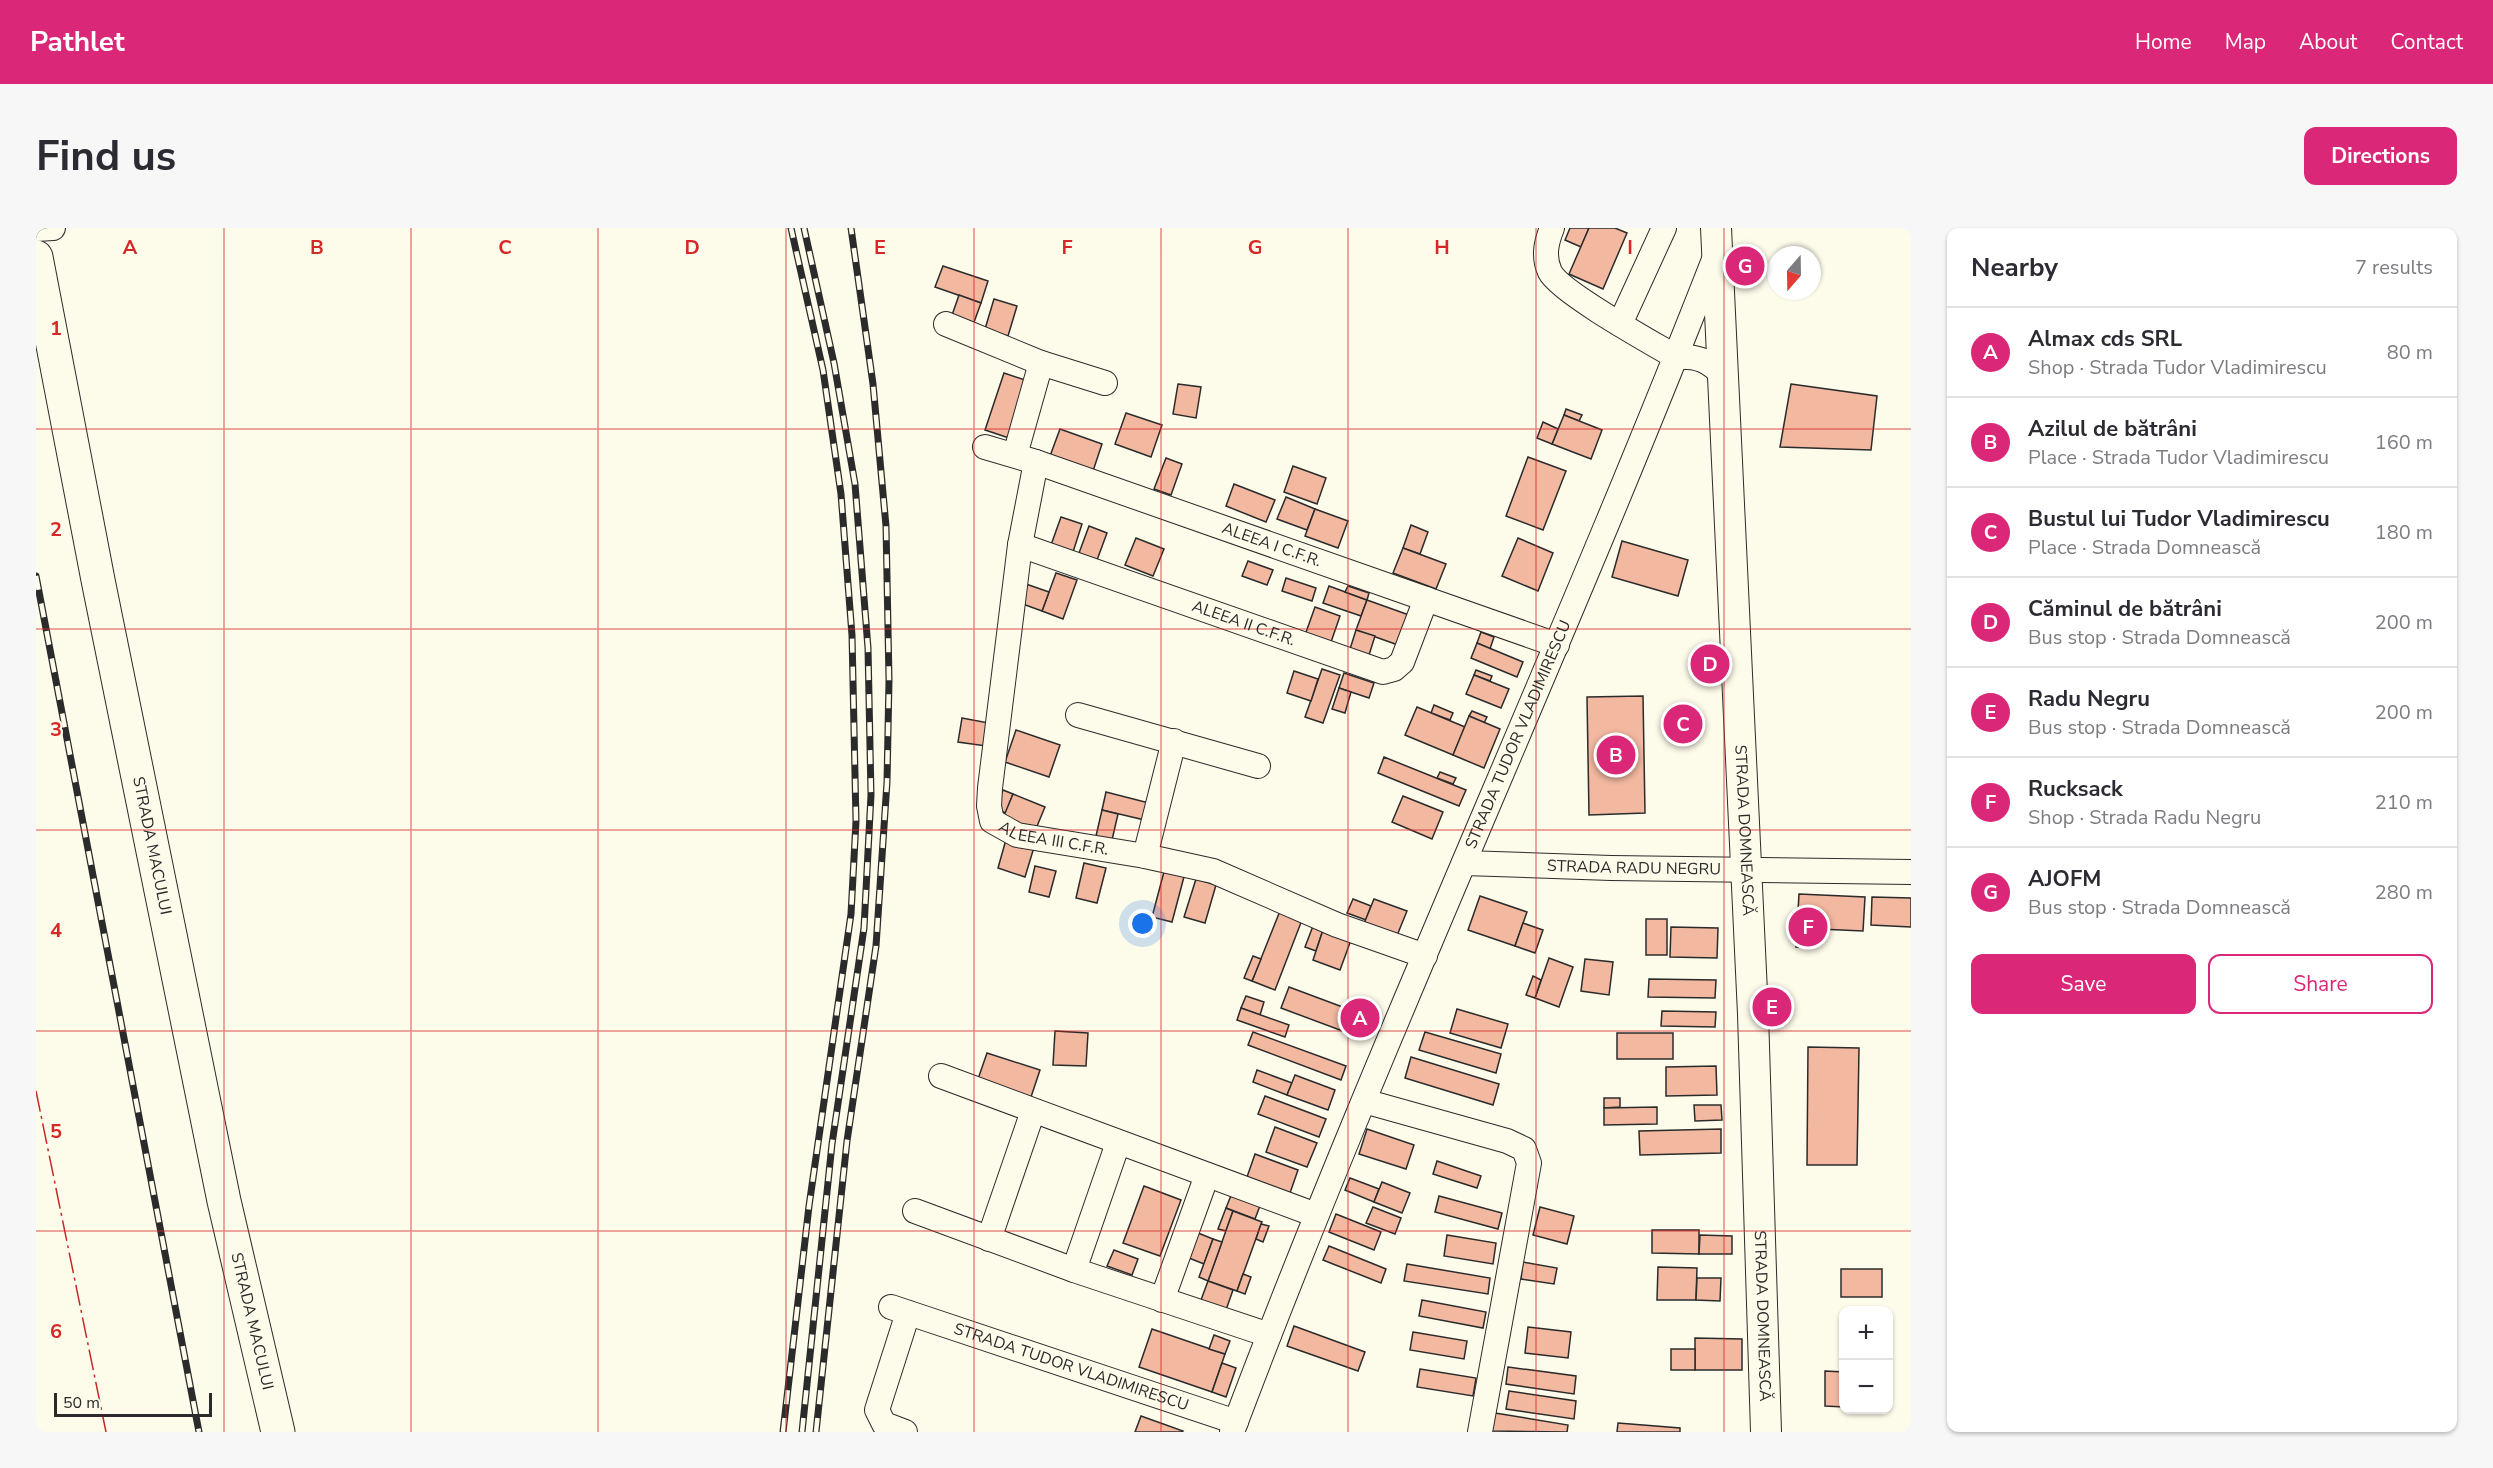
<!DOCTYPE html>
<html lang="en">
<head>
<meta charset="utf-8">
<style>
  :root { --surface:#fff; --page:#f7f7f7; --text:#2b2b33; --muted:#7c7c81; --line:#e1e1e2; --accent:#db2777 }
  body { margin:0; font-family:"Nunito Sans",sans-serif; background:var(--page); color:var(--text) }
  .controls { position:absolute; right:18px; bottom:18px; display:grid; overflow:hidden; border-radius:12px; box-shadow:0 2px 4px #0004 }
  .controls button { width:54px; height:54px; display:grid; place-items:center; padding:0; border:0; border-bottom:2px solid var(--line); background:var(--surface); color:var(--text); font:30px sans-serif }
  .compass { position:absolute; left:1731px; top:18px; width:54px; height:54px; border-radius:50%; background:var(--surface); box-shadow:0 2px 4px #0004; rotate:200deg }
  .scale { position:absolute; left:18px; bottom:15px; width:158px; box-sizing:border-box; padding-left:6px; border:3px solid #2b2b2b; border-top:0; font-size:16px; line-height:21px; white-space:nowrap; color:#2b2b2b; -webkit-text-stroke:4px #fdfbea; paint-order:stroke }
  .you { position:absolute; left:1107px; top:696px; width:21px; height:21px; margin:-15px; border:4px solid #fff; border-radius:50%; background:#1a73e8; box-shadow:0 0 0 9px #1a73e833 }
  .badge { display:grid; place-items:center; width:39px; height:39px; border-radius:50%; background:var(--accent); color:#fff; font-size:20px; font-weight:700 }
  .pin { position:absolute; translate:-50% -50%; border:3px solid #fff; box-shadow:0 2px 6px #0006 }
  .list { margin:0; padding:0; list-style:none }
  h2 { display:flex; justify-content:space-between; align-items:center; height:78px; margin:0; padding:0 24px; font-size:26px }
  h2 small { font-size:20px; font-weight:400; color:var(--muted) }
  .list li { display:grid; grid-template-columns:39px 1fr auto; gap:18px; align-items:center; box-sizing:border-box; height:90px; padding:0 24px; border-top:2px solid var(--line) }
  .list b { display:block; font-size:22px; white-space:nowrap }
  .list p { margin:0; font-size:20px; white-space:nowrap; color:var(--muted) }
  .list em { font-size:20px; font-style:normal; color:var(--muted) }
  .actions { display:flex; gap:12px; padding:18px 24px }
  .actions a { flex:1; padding:14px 0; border:2px solid var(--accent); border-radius:12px; text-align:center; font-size:21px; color:var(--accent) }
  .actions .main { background:var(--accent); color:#fff }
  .map { position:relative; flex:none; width:1875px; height:1204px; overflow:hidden; border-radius:12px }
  header { display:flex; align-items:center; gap:36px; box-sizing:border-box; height:84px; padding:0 30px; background:var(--accent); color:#fff }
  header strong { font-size:28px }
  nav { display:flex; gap:33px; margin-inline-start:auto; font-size:21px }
  .intro { display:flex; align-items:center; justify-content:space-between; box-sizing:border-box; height:144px; padding:0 36px }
  h1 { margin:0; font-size:42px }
  .button { padding:15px 27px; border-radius:12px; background:var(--accent); color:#fff; font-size:21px; font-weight:700 }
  main { display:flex; gap:36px; padding:0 36px }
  aside { flex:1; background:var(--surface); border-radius:12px; box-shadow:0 2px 4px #0004 }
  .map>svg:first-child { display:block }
  .building { fill:#f2b8a0; stroke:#2b2b2b; stroke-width:1.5 }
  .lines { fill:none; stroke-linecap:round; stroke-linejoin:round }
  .minor-casing { stroke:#2b2b2b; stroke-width:26 }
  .major-casing { stroke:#2b2b2b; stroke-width:32 }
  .highway-casing { stroke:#2b2b2b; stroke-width:35 }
  .minor { stroke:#fdfbea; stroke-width:24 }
  .major { stroke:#fdfbea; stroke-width:30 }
  .highway { stroke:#fdfbea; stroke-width:33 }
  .rail-casing { stroke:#2b2b2b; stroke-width:7 }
  .rail { stroke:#fdfbea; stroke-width:4.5; stroke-dasharray:14; stroke-linecap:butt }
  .power { stroke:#c62828; stroke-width:1.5; stroke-dasharray:21 4.5 3 4.5; stroke-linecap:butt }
  .grid { fill:none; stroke:#d62828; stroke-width:1.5; stroke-opacity:0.55 }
  .labels { text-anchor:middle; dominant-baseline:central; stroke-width:4.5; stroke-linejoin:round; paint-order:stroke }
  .street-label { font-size:16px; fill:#2b2b2b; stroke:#fdfbea }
  .grid-label { font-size:20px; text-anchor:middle; font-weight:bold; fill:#d62828; stroke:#fdfbea; stroke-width:4.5; stroke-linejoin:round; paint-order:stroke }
</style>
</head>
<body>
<header>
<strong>Pathlet</strong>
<nav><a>Home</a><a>Map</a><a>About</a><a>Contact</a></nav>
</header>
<div class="intro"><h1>Find us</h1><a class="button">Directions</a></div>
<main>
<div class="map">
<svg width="1875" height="1204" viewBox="0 0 1875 1204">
  <rect width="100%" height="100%" fill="#fdfbea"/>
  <!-- building -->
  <g class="building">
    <path d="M1534,0H1553L1545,19L1529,12Z"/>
    <path d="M1553,0H1579L1591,5L1567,61L1533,46Z"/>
    <path d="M907,38L952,53L945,75L899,59Z"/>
    <path d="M923,67L945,75L937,97L915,90Z"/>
    <path d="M958,71L981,78L972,108L949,101Z"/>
    <path d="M968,145L995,154L976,211L949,202Z"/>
    <path d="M1142,156L1165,159L1160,190L1137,186Z"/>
    <path d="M1755,156L1841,168L1835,222L1744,219Z"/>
    <path d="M1530,181L1546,187L1543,193L1528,187Z"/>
    <path d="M1090,185L1126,197L1115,229L1079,216Z"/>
    <path d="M1528,187L1566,202L1555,231L1516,216Z"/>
    <path d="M1507,194L1522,201L1516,216L1501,210Z"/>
    <path d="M1024,201L1066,216L1057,243L1014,228Z"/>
    <path d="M1492,229L1530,243L1507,302L1470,288Z"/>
    <path d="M1130,230L1146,236L1135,267L1118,261Z"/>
    <path d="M1257,238L1290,250L1281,276L1248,264Z"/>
    <path d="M1198,256L1239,272L1230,294L1190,278Z"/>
    <path d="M1250,269L1279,281L1271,302L1241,291Z"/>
    <path d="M1279,281L1312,293L1302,320L1269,308Z"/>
    <path d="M1025,289L1046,296L1037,324L1015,317Z"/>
    <path d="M1375,297L1392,304L1384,326L1367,320Z"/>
    <path d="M1053,298L1071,305L1061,332L1043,325Z"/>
    <path d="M1100,310L1128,321L1117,348L1089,337Z"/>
    <path d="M1482,310L1517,325L1502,363L1466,348Z"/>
    <path d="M1586,313L1652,332L1642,368L1576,349Z"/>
    <path d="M1367,320L1410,336L1400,361L1357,345Z"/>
    <path d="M1212,333L1237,342L1231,357L1206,348Z"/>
    <path d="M1020,345L1041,352L1027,391L1006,383Z"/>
    <path d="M1250,350L1280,360L1276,373L1246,363Z"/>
    <path d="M990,356L1013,364L1006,383L984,375Z"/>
    <path d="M1293,358L1331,372L1325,388L1287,375Z"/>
    <path d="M1312,358L1333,365L1331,372L1309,364Z"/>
    <path d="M1331,372L1373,387L1362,417L1320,402Z"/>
    <path d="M1279,379L1304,388L1294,417L1269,407Z"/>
    <path d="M1320,402L1339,408L1333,427L1314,421Z"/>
    <path d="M1445,404L1458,409L1454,421L1441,415Z"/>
    <path d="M1441,415L1487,434L1481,449L1435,430Z"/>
    <path d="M1286,441L1304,447L1287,495L1269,489Z"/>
    <path d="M1440,442L1456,448L1454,453L1438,447Z"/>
    <path d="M1258,443L1282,451L1275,473L1251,465Z"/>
    <path d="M1308,445L1338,455L1333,470L1303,460Z"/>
    <path d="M1438,447L1473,461L1465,480L1430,466Z"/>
    <path d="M1303,460L1315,464L1309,485L1296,481Z"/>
    <path d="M1607,468L1609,585L1553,587L1551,469Z"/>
    <path d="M1398,477L1417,485L1414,492L1395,485Z"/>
    <path d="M1381,479L1429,499L1417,527L1369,507Z"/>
    <path d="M1436,483L1451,489L1448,495L1433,488Z"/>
    <path d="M1433,488L1464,501L1448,540L1417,527Z"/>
    <path d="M926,490L953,495L950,518L922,514Z"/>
    <path d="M980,502L1024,517L1013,549L969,534Z"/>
    <path d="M1348,529L1430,562L1423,578L1342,545Z"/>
    <path d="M1404,544L1420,550L1417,556L1401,550Z"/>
    <path d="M967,562L977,566L970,585L959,581Z"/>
    <path d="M1070,564L1117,576L1113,593L1066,582Z"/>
    <path d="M977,566L1009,579L999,603L967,590Z"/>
    <path d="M1367,568L1407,584L1396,611L1356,594Z"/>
    <path d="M1066,582L1082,586L1076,612L1060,608Z"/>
    <path d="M971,608L999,616L989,649L962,640Z"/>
    <path d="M1048,635L1070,640L1061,675L1040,670Z"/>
    <path d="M999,638L1020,643L1013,669L993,664Z"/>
    <path d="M1129,640L1149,645L1136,694L1116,689Z"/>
    <path d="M1160,651L1180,657L1169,695L1148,689Z"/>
    <path d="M1763,666L1829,669L1827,703L1761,700Z"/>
    <path d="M1444,668L1491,684L1479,718L1432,702Z"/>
    <path d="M1836,669L1875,670V699L1835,697Z"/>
    <path d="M1317,671L1335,678L1330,692L1311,685Z"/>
    <path d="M1338,671L1371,683L1360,710L1327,698Z"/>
    <path d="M1244,683L1266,692L1239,762L1216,753Z"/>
    <rect x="1610" y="691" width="21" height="36"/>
    <path d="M1487,695L1507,702L1499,725L1479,718Z"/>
    <path d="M1277,698L1287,702L1280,723L1269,719Z"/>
    <path d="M1635,699L1682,700L1681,730L1634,729Z"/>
    <path d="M1761,700L1777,701L1776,720L1760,719Z"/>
    <path d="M1287,702L1315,712L1304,742L1277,732Z"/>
    <path d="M1217,728L1225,731L1216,753L1208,750Z"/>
    <path d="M1513,730L1537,739L1523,779L1499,770Z"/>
    <path d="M1549,731L1577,734L1573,767L1545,763Z"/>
    <path d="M1497,748L1505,752L1499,770L1490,767Z"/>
    <path d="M1613,751L1680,752L1679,770L1612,769Z"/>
    <path d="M1253,759L1336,790L1328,811L1245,780Z"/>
    <path d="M1210,768L1228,774L1224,787L1205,780Z"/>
    <path d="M1205,780L1253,797L1249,809L1201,792Z"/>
    <path d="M1421,781L1472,796L1465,820L1414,805Z"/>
    <path d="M1626,783L1680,784L1679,799L1625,798Z"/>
    <path d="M1019,803L1052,805L1050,838L1017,837Z"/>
    <path d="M1217,804L1310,838L1305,852L1212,817Z"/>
    <path d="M1389,804L1465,826L1460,845L1383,822Z"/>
    <rect x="1581" y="805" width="56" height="26"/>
    <path d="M1772,819L1823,820L1821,937H1771Z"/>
    <path d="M951,825L1004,842L995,869L942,851Z"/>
    <path d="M1375,829L1463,856L1457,877L1369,850Z"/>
    <path d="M1680,838L1681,867L1630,868V839Z"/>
    <path d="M1221,842L1256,855L1251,867L1217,854Z"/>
    <path d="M1259,847L1299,862L1292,882L1251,867Z"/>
    <path d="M1229,868L1290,891L1283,909L1222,886Z"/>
    <path d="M1568,870H1584V879L1568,880Z"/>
    <path d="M1658,877H1685L1686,892L1659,893Z"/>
    <path d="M1621,879V896L1568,897V880Z"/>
    <path d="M1239,899L1281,915L1271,939L1230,924Z"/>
    <path d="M1331,901L1378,917L1370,941L1323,926Z"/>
    <path d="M1685,901V925L1604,927L1603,903Z"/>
    <path d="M1219,926L1262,942L1254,965L1211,949Z"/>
    <path d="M1401,933L1445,948L1441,960L1397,946Z"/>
    <path d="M1314,950L1343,961L1338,974L1309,962Z"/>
    <path d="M1346,954L1374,965L1366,985L1338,974Z"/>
    <path d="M1108,958L1145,972L1124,1028L1087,1015Z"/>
    <path d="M1196,965L1225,975L1219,991L1190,980Z"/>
    <path d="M1403,968L1466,985L1462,1001L1399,984Z"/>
    <path d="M1337,979L1365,990L1359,1006L1330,995Z"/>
    <path d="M1504,979L1538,988L1531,1016L1497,1007Z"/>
    <path d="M1190,980L1197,983L1190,1003L1182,1001Z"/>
    <path d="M1197,983L1226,994L1201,1063L1172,1053Z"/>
    <path d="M1300,986L1345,1004L1338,1022L1293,1004Z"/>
    <path d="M1225,996L1233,998L1227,1014L1220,1011Z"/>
    <path d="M1616,1002H1663V1026L1616,1025Z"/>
    <path d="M1162,1005L1177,1011L1168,1036L1153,1030Z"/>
    <path d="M1411,1007L1460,1015L1457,1036L1408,1028Z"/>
    <path d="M1664,1007L1696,1008V1026H1663Z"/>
    <path d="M1177,1011L1186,1014L1172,1053L1163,1049Z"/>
    <path d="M1293,1018L1350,1041L1345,1055L1287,1032Z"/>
    <path d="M1078,1022L1102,1031L1096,1047L1071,1038Z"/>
    <path d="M1487,1034L1521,1040L1518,1056L1485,1051Z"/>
    <path d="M1371,1036L1454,1050L1452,1066L1368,1053Z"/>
    <path d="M1622,1039L1661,1040L1660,1072H1621Z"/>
    <rect x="1805" y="1041" width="41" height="28"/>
    <path d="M1207,1046L1215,1049L1209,1066L1201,1063Z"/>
    <path d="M1661,1050H1685L1684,1073L1660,1072Z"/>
    <path d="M1172,1053L1197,1062L1190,1082L1165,1072Z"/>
    <path d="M1386,1072L1450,1084L1447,1100L1383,1088Z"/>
    <path d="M1258,1098L1329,1124L1322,1143L1251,1118Z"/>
    <path d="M1492,1099L1535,1104L1532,1130L1489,1125Z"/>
    <path d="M1116,1101L1189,1126L1176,1164L1103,1139Z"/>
    <path d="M1377,1104L1431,1113L1428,1131L1374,1122Z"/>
    <path d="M1178,1107L1194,1113L1189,1126L1173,1121Z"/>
    <path d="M1659,1110L1706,1111V1142H1659Z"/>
    <rect x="1635" y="1121" width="24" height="21"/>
    <path d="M1186,1135L1200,1140L1190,1169L1176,1164Z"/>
    <path d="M1472,1139L1540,1148L1538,1166L1470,1156Z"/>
    <path d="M1384,1141L1440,1150L1437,1168L1381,1159Z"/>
    <path d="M1789,1143L1808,1144V1179L1789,1178Z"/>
    <path d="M1473,1163L1540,1173L1538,1191L1470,1181Z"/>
    <path d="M1459,1185L1532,1197L1531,1204L1456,1203Z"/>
    <path d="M1105,1188L1147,1203L1146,1204H1099Z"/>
    <path d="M1582,1195L1644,1200V1204H1581Z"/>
  </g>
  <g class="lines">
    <defs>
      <g id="minor">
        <path d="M1516,0C1510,15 1507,29 1514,44C1524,64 1616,115 1640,129C1662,128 1673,132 1688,149"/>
        <path d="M0,1L17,0"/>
        <path d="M910,96L1005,135L1069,155"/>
        <path d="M1584,96L1628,0"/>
        <path id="s1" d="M949,219L1000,234L1521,417"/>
        <path d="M979,227L1005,135"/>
        <path id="s2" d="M1000,234L984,317L954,560L953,578L956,593L981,607L1109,628L1177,643L1301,697L1389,728"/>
        <path id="s3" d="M984,317L1347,444L1358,441L1366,434L1390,371"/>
        <path d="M1042,487L1222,538"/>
        <path d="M1109,628L1138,513"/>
        <path id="s4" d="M1428,635L1575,640L1875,644"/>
        <path d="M905,848L1280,987"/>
        <path d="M1328,873L1471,913L1488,921L1493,935L1444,1204"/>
        <path d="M879,983L1038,1042L1233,1107"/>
        <path d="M953,1011L997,883"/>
        <path d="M1038,1042L1082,915"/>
        <path d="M1126,1072L1171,947"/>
        <path id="s5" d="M855,1079L1200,1194"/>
        <path d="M869,1204L848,1196L841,1182L872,1085"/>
        <path id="s6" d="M1196,1204C1345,808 1525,424 1679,29"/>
      </g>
      <g id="major">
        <path id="s7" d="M1680,0L1717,786L1730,1204"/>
      </g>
      <g id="highway">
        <path id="s8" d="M0,29L62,352L188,973L242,1204"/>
      </g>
    </defs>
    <!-- minor casing -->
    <use href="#minor" class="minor-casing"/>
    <!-- major casing -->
    <use href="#major" class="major-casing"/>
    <!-- highway casing -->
    <use href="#highway" class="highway-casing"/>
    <!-- minor -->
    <use href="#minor" class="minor"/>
    <!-- major -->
    <use href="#major" class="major"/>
    <!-- highway -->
    <use href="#highway" class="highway"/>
    <defs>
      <g id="rail">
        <path d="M0,348L163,1204"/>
        <path d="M747,1204L773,978L815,686L820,593L816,407L805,266L787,142L755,0"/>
        <path d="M766,1204L796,916L828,700L835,567L832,420L819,256L798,135L768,0"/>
        <path d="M780,1204L811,913L840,718L851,554L853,452L850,298L837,156L815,0"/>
      </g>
    </defs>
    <!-- rail casing -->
    <use href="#rail" class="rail-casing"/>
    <!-- rail -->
    <use href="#rail" class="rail"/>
    <!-- power -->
    <g class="power">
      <path d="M0,863L70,1204"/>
      <path d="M0,1199L1,1204"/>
    </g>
  </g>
  <!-- grid -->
  <path class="grid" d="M188,0V1204M375,0V1204M562,0V1204M750,0V1204M938,0V1204M1125,0V1204M1312,0V1204M1500,0V1204M1688,0V1204M0,201H1875M0,401H1875M0,602H1875M0,803H1875M0,1003H1875"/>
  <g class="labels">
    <!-- street labels -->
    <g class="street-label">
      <text stroke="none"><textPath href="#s1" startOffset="303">ALEEA I C.F.R.</textPath></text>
      <text stroke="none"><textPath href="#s3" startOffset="237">ALEEA II C.F.R.</textPath></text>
      <text stroke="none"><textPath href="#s6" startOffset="754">STRADA TUDOR VLADIMIRESCU</textPath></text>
      <text stroke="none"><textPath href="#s7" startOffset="603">STRADA DOMNEASCĂ</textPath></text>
      <text stroke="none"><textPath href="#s2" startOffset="428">ALEEA III C.F.R.</textPath></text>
      <text stroke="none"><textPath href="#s8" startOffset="600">STRADA MACULUI</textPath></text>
      <text stroke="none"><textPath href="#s4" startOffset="170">STRADA RADU NEGRU</textPath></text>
      <text stroke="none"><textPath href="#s7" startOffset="1089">STRADA DOMNEASCĂ</textPath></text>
      <text stroke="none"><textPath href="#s8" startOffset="1086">STRADA MACULUI</textPath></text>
      <text stroke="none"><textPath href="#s5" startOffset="190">STRADA TUDOR VLADIMIRESCU</textPath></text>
    </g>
  </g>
  <g class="grid-label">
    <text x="94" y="26">A</text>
    <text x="281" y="26">B</text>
    <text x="469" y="26">C</text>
    <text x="656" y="26">D</text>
    <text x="844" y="26">E</text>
    <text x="1031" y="26">F</text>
    <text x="1219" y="26">G</text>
    <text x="1406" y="26">H</text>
    <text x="1594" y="26">I</text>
    <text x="20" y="107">1</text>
    <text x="20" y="308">2</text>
    <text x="20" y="508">3</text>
    <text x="20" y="709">4</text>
    <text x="20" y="910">5</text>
    <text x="20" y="1110">6</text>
  </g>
</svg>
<div class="controls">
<button>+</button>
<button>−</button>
</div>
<svg class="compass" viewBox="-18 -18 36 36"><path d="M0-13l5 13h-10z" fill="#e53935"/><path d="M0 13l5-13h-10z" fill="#7c7c81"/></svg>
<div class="scale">50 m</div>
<div class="you"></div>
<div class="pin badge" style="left:1324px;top:790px">A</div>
<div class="pin badge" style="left:1580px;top:527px">B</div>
<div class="pin badge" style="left:1647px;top:496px">C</div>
<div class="pin badge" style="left:1674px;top:436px">D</div>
<div class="pin badge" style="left:1736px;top:779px">E</div>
<div class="pin badge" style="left:1772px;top:699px">F</div>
<div class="pin badge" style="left:1709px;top:38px">G</div>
</div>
<aside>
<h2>Nearby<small>7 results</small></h2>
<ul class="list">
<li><span class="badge">A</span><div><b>Almax cds SRL</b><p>Shop · Strada Tudor Vladimirescu</p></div><em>80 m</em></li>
<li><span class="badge">B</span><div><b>Azilul de bătrâni</b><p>Place · Strada Tudor Vladimirescu</p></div><em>160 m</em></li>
<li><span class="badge">C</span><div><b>Bustul lui Tudor Vladimirescu</b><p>Place · Strada Domnească</p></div><em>180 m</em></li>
<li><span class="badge">D</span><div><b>Căminul de bătrâni</b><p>Bus stop · Strada Domnească</p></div><em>200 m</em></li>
<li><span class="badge">E</span><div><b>Radu Negru</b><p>Bus stop · Strada Domnească</p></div><em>200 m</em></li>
<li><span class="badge">F</span><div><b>Rucksack</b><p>Shop · Strada Radu Negru</p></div><em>210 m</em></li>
<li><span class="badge">G</span><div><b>AJOFM</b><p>Bus stop · Strada Domnească</p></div><em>280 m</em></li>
</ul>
<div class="actions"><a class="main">Save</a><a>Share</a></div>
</aside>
</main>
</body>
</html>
